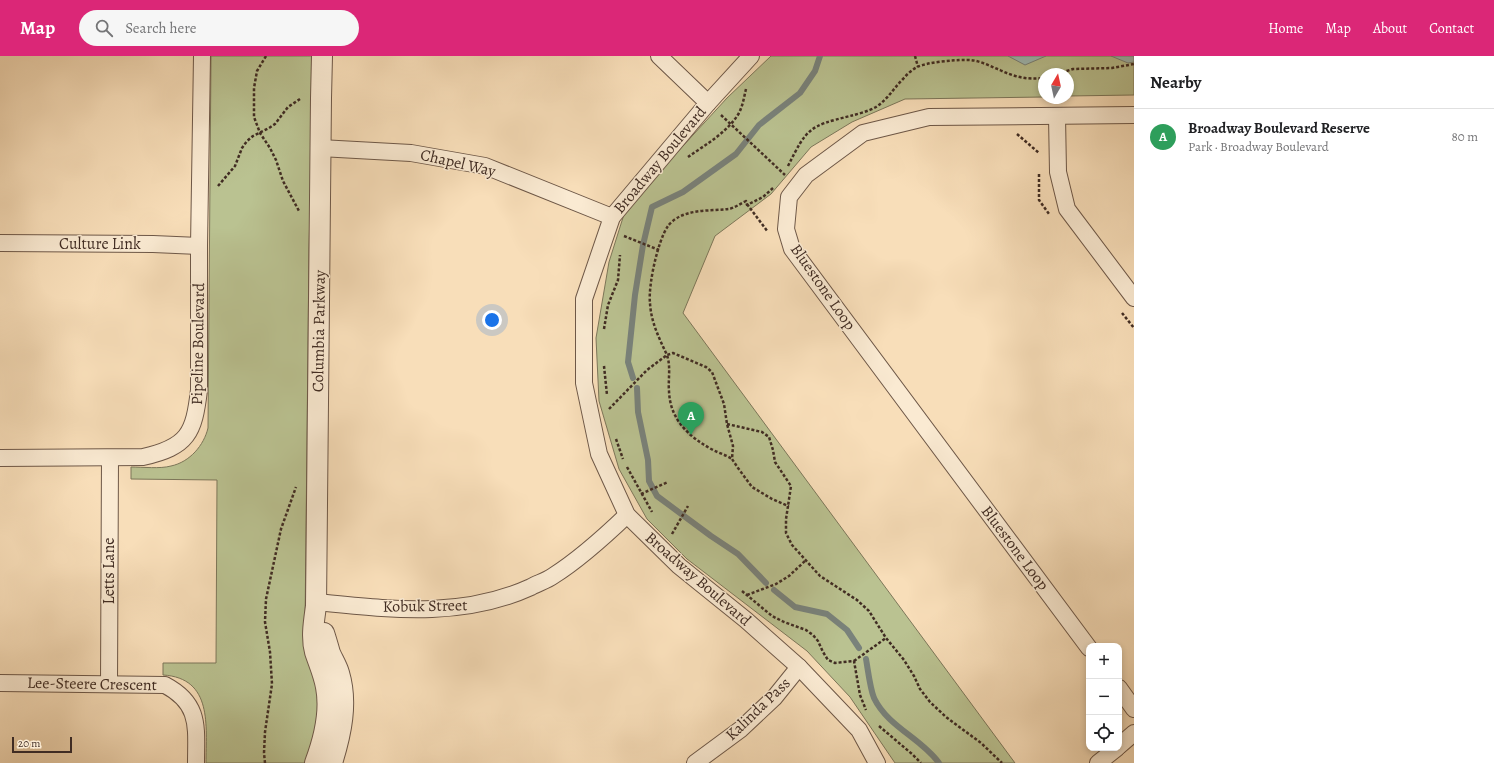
<!DOCTYPE html>
<html lang="en">
<head>
<meta charset="utf-8">
<style>
  :root { --surface:#fff; --page:#f6f6f6; --text:#202124; --muted:#757577; --line:#e0e0e0; --accent:#db2777 }
  body { margin:0; font-family:Alegreya,serif; background:var(--page); color:var(--text) }
  .controls { position:absolute; right:12px; bottom:12px; display:grid; overflow:hidden; border-radius:8px; box-shadow:0 2px 6px #0003 }
  .controls button { width:36px; height:36px; display:grid; place-items:center; padding:0; border:0; border-bottom:1px solid var(--line); background:var(--surface); color:var(--text); font:20px sans-serif }
  .compass { position:absolute; left:1038px; top:12px; width:36px; height:36px; border-radius:50%; background:var(--surface); box-shadow:0 2px 6px #0003; rotate:9deg }
  .scale { position:absolute; left:12px; bottom:10px; width:60px; box-sizing:border-box; padding-left:4px; border:2px solid #402c23; border-top:0; font-size:11px; line-height:14px; white-space:nowrap; color:#402c23; -webkit-text-stroke:3px #faead2; paint-order:stroke }
  .you { position:absolute; left:492px; top:264px; width:14px; height:14px; margin:-10px; border:3px solid #fff; border-radius:50%; background:#1a73e8; box-shadow:0 0 0 6px #1a73e833 }
  .badge { display:grid; place-items:center; width:26px; height:26px; border-radius:50%; background:var(--accent); color:#fff; font-size:13px; font-weight:700 }
  .pin { position:absolute; translate:-50% -33px; filter:drop-shadow(0 1px 2px #0008) }
  .pin::after { content:''; position:absolute; top:21px; width:14px; height:12px; background:inherit; clip-path:polygon(0 0,100% 0,50% 100%) }
  .list { margin:0; padding:0; list-style:none }
  h2 { display:flex; justify-content:space-between; align-items:center; height:52px; margin:0; padding:0 16px; font-size:17px }
  h2 small { font-size:13px; font-weight:400; color:var(--muted) }
  .list li { display:grid; grid-template-columns:26px 1fr auto; gap:12px; align-items:center; box-sizing:border-box; height:56px; padding:0 16px; border-top:1px solid var(--line) }
  .list b { display:block; font-size:15px; white-space:nowrap }
  .list p { margin:0; font-size:13px; white-space:nowrap; color:var(--muted) }
  .list em { font-size:13px; font-style:normal; color:var(--muted) }
  .icon { flex:none; width:22px; height:22px; fill:none; stroke:currentColor; stroke-width:2; stroke-linecap:round; stroke-linejoin:round }
  .map { position:relative; flex:none; width:1134px; height:707px; overflow:hidden }
  header { display:flex; align-items:center; gap:24px; box-sizing:border-box; height:56px; padding:0 20px; background:var(--accent); color:#fff }
  header strong { font-size:19px }
  nav { display:flex; gap:22px; margin-inline-start:auto; font-size:14px }
  .search { width:280px; height:36px; background:var(--page); display:flex; align-items:center; gap:10px; box-sizing:border-box; padding:0 14px; border-radius:22px; color:var(--muted); font-size:15px }
  main { display:flex }
  aside { flex:1; background:var(--surface) }
  .map>svg:first-child { display:block }
  .green { fill:#bac291; stroke:#7d775a }
  .water { fill:#9fbbb6; stroke:#79827b }
  .lines { fill:none; stroke-linecap:round; stroke-linejoin:round }
  .stream { stroke:#79827b; stroke-width:6 }
  .minor-casing { stroke:#6e5848; stroke-width:18 }
  .tertiary-casing { stroke:#6e5848; stroke-width:22 }
  .path { stroke:#402c23; stroke-width:2.5; stroke-dasharray:3 2; stroke-linecap:butt }
  .minor { stroke:#faead2; stroke-width:16 }
  .tertiary { stroke:#faead2; stroke-width:20 }
  .labels { text-anchor:middle; dominant-baseline:central; stroke-width:3; stroke-linejoin:round; paint-order:stroke }
  .street-label { font-size:16px; fill:#402c23; stroke:#faead2 }
</style>
</head>
<body>
<header>
<strong>Map</strong>
<div class="search"><svg class="icon" aria-label="search" viewBox="0 0 24 24"><circle cx="10" cy="10" r="6"/><path d="M15 15l6 6"/></svg>Search here</div>
<nav><a>Home</a><a>Map</a><a>About</a><a>Contact</a></nav>
</header>
<main>
<div class="map">
<svg width="1134" height="707" viewBox="0 0 1134 707">
  <rect width="100%" height="100%" fill="#f8deb9"/>
  <filter id="stains"><feTurbulence type="fractalNoise" baseFrequency=".005" numOctaves="4"/><feColorMatrix values="0 0 0 0 .2 0 0 0 0 .09 0 0 0 0 .02 0 0 0 .5 -.17"/></filter>
  <radialGradient id="worn" r=".72"><stop offset=".6" stop-color="#630" stop-opacity="0"/><stop offset="1" stop-color="#630" stop-opacity=".3"/></radialGradient>
  <!-- green -->
  <g class="green">
    <path d="M211,0H314L309,193L305,570L321,642L310,707H206C206,670 213,622 163,619V607H216L217,424L131,423V411C143,411 160,413 171,410C190,406 204,389 208,372Z"/>
    <path d="M771,0H1134V39L1068,40V18H1044V41L905,43L852,66L811,91L771,138L715,180L683,257L1015,707H895L850,641L807,595L687,503L647,463L619,413L599,345L596,282L609,206L626,152L727,42Z"/>
  </g>
  <!-- water -->
  <g class="water">
    <path d="M1008,0H1046L1025,9Z"/>
    <path d="M1111,0H1134V6L1128,7Z"/>
  </g>
  <g class="lines">
    <!-- stream -->
    <g class="stream">
      <path d="M633,322L628,306L635,239L643,189L652,151L683,136L736,98L759,69L800,37L815,15L820,0"/>
      <path d="M637,332L638,356L648,404L649,425L657,440L711,480L738,498L766,527"/>
      <path d="M774,534L795,551L827,558L847,574L859,592"/>
      <path d="M866,603C868,614 870,632 874,642C888,671 921,682 939,707"/>
    </g>
    <defs>
      <g id="minor">
        <path d="M659,0L708,47"/>
        <path d="M751,0L708,47L612,161L584,243V327L599,398L627,459L679,510L746,564L799,611L859,674L877,707"/>
        <path d="M1057,60L1058,116L1067,153L1134,242"/>
        <path d="M320,92L411,97L485,110L612,161"/>
        <path d="M0,187L153,188L199,190"/>
        <path d="M0,402L143,401C188,391 194,377 199,334V190L202,0"/>
        <path d="M316,546C389,553 461,563 531,531C538,527 546,525 553,520C580,503 604,481 627,459"/>
        <path d="M1089,592L792,193L786,173L789,141L806,119L863,77L929,61L1134,59"/>
        <path d="M0,627L165,629C201,648 196,672 196,707"/>
        <path d="M109,628L110,402"/>
        <path d="M1119,632L1134,653"/>
        <path d="M1119,690L1134,677"/>
        <path d="M695,707L741,673L774,642L799,611"/>
        <path d="M1098,707L1117,692"/>
      </g>
      <g id="tertiary">
        <path d="M324,577C326,583 328,590 330,597C333,604 337,610 339,617C348,647 341,678 332,707"/>
        <path d="M315,707C324,683 331,657 326,631C324,619 319,608 315,596C311,581 314,565 316,550L321,42L322,0"/>
      </g>
    </defs>
    <!-- minor casing -->
    <use href="#minor" class="minor-casing"/>
    <!-- tertiary casing -->
    <use href="#tertiary" class="tertiary-casing"/>
    <!-- path -->
    <g class="path">
      <path d="M266,0L257,15L254,32V61L260,77L270,92L276,104L283,125L299,155"/>
      <path d="M915,0L918,11"/>
      <path d="M1057,18L1073,13L1112,12L1134,8"/>
      <path d="M1043,23L1044,28"/>
      <path d="M721,59L785,119"/>
      <path d="M1017,78L1039,97"/>
      <path d="M688,101C705,89 728,76 739,57C743,49 744,41 746,33"/>
      <path d="M788,110C807,72 809,70 850,60C858,58 869,55 876,51C888,43 893,33 903,23C907,18 912,14 917,11C928,6 953,4 965,4C978,3 989,10 1000,14C1014,21 1028,24 1044,22"/>
      <path d="M1039,118V144L1049,158"/>
      <path d="M218,130L235,110L242,92L247,85L253,80L269,72L275,68L288,51L300,43"/>
      <path d="M773,132L763,141L747,149L746,145C740,148 734,152 729,153C712,155 692,153 677,162C675,163 670,167 668,170C658,184 648,229 650,247C651,266 659,282 667,299L673,297L706,311L712,316L724,348L727,368L733,390L732,403L738,412L752,431L772,443L788,450L786,463V477L792,489L820,520L857,544L869,555L886,582L904,604L914,620L920,633L930,646L946,661L981,687L1002,707"/>
      <path d="M747,148L768,176"/>
      <path d="M624,180L659,194"/>
      <path d="M1122,257L1134,272"/>
      <path d="M604,273L608,249L618,224L620,199"/>
      <path d="M604,310L607,339"/>
      <path d="M609,353L647,314L667,299C671,311 668,323 669,335C670,364 689,381 713,394C719,397 726,399 732,403"/>
      <path d="M727,368L762,376L769,381L773,394L775,406L791,430L788,450"/>
      <path d="M616,383L623,403"/>
      <path d="M627,411L652,456"/>
      <path d="M641,438L668,426"/>
      <path d="M672,478L688,450"/>
      <path d="M742,535L772,560L784,566L806,574L813,579L818,585L823,596L828,604L835,607L854,605L860,639L866,654"/>
      <path d="M747,539L776,528L789,520L806,504"/>
      <path d="M854,605L886,582"/>
      <path d="M879,670L912,698L921,707"/>
      <path d="M265,707L264,697L265,676L272,628L270,596L265,566L266,543L281,473L296,431"/>
    </g>
    <!-- minor -->
    <use href="#minor" class="minor"/>
    <!-- tertiary -->
    <use href="#tertiary" class="tertiary"/>
  </g>
  <g class="labels">
    <!-- street labels -->
    <g class="street-label">
      <text transform="translate(660 104) rotate(-50)">Broadway Boulevard</text>
      <text transform="translate(458 107) rotate(13)">Chapel Way</text>
      <text x="100" y="188">Culture Link</text>
      <text transform="translate(823 231) rotate(55)">Bluestone Loop</text>
      <text transform="translate(319 275) rotate(-89)">Columbia Parkway</text>
      <text transform="translate(198 288) rotate(-89)">Pipeline Boulevard</text>
      <text transform="translate(1015 492) rotate(53)">Bluestone Loop</text>
      <text transform="translate(109 515) rotate(-90)">Letts Lane</text>
      <text transform="translate(698 523) rotate(41)">Broadway Boulevard</text>
      <text transform="translate(425 550) rotate(-1)">Kobuk Street</text>
      <text transform="translate(92 628) rotate(1)">Lee-Steere Crescent</text>
      <text transform="translate(758 653) rotate(-44)">Kalinda Pass</text>
    </g>
  </g>
  <rect width="100%" height="100%" filter="url(#stains)"/>
  <rect width="100%" height="100%" fill="url(#worn)"/>
</svg>
<div class="controls">
<button>+</button>
<button>−</button>
<button><svg class="icon" aria-label="locate" viewBox="0 0 24 24"><circle cx="12" cy="12" r="6"/><path d="M12 2v4M12 18v4M2 12h4M18 12h4"/></svg></button>
</div>
<svg class="compass" viewBox="-18 -18 36 36"><path d="M0-13l5 13h-10z" fill="#e53935"/><path d="M0 13l5-13h-10z" fill="#757577"/></svg>
<div class="scale">20 m</div>
<div class="you"></div>
<div class="pin badge" style="left:691px;top:379px;background:#2e9e5b">A</div>
</div>
<aside>
<h2>Nearby<small></small></h2>
<ul class="list">
<li><span class="badge" style="background:#2e9e5b">A</span><div><b>Broadway Boulevard Reserve</b><p>Park · Broadway Boulevard</p></div><em>80 m</em></li>
</ul>
</aside>
</main>
</body>
</html>
